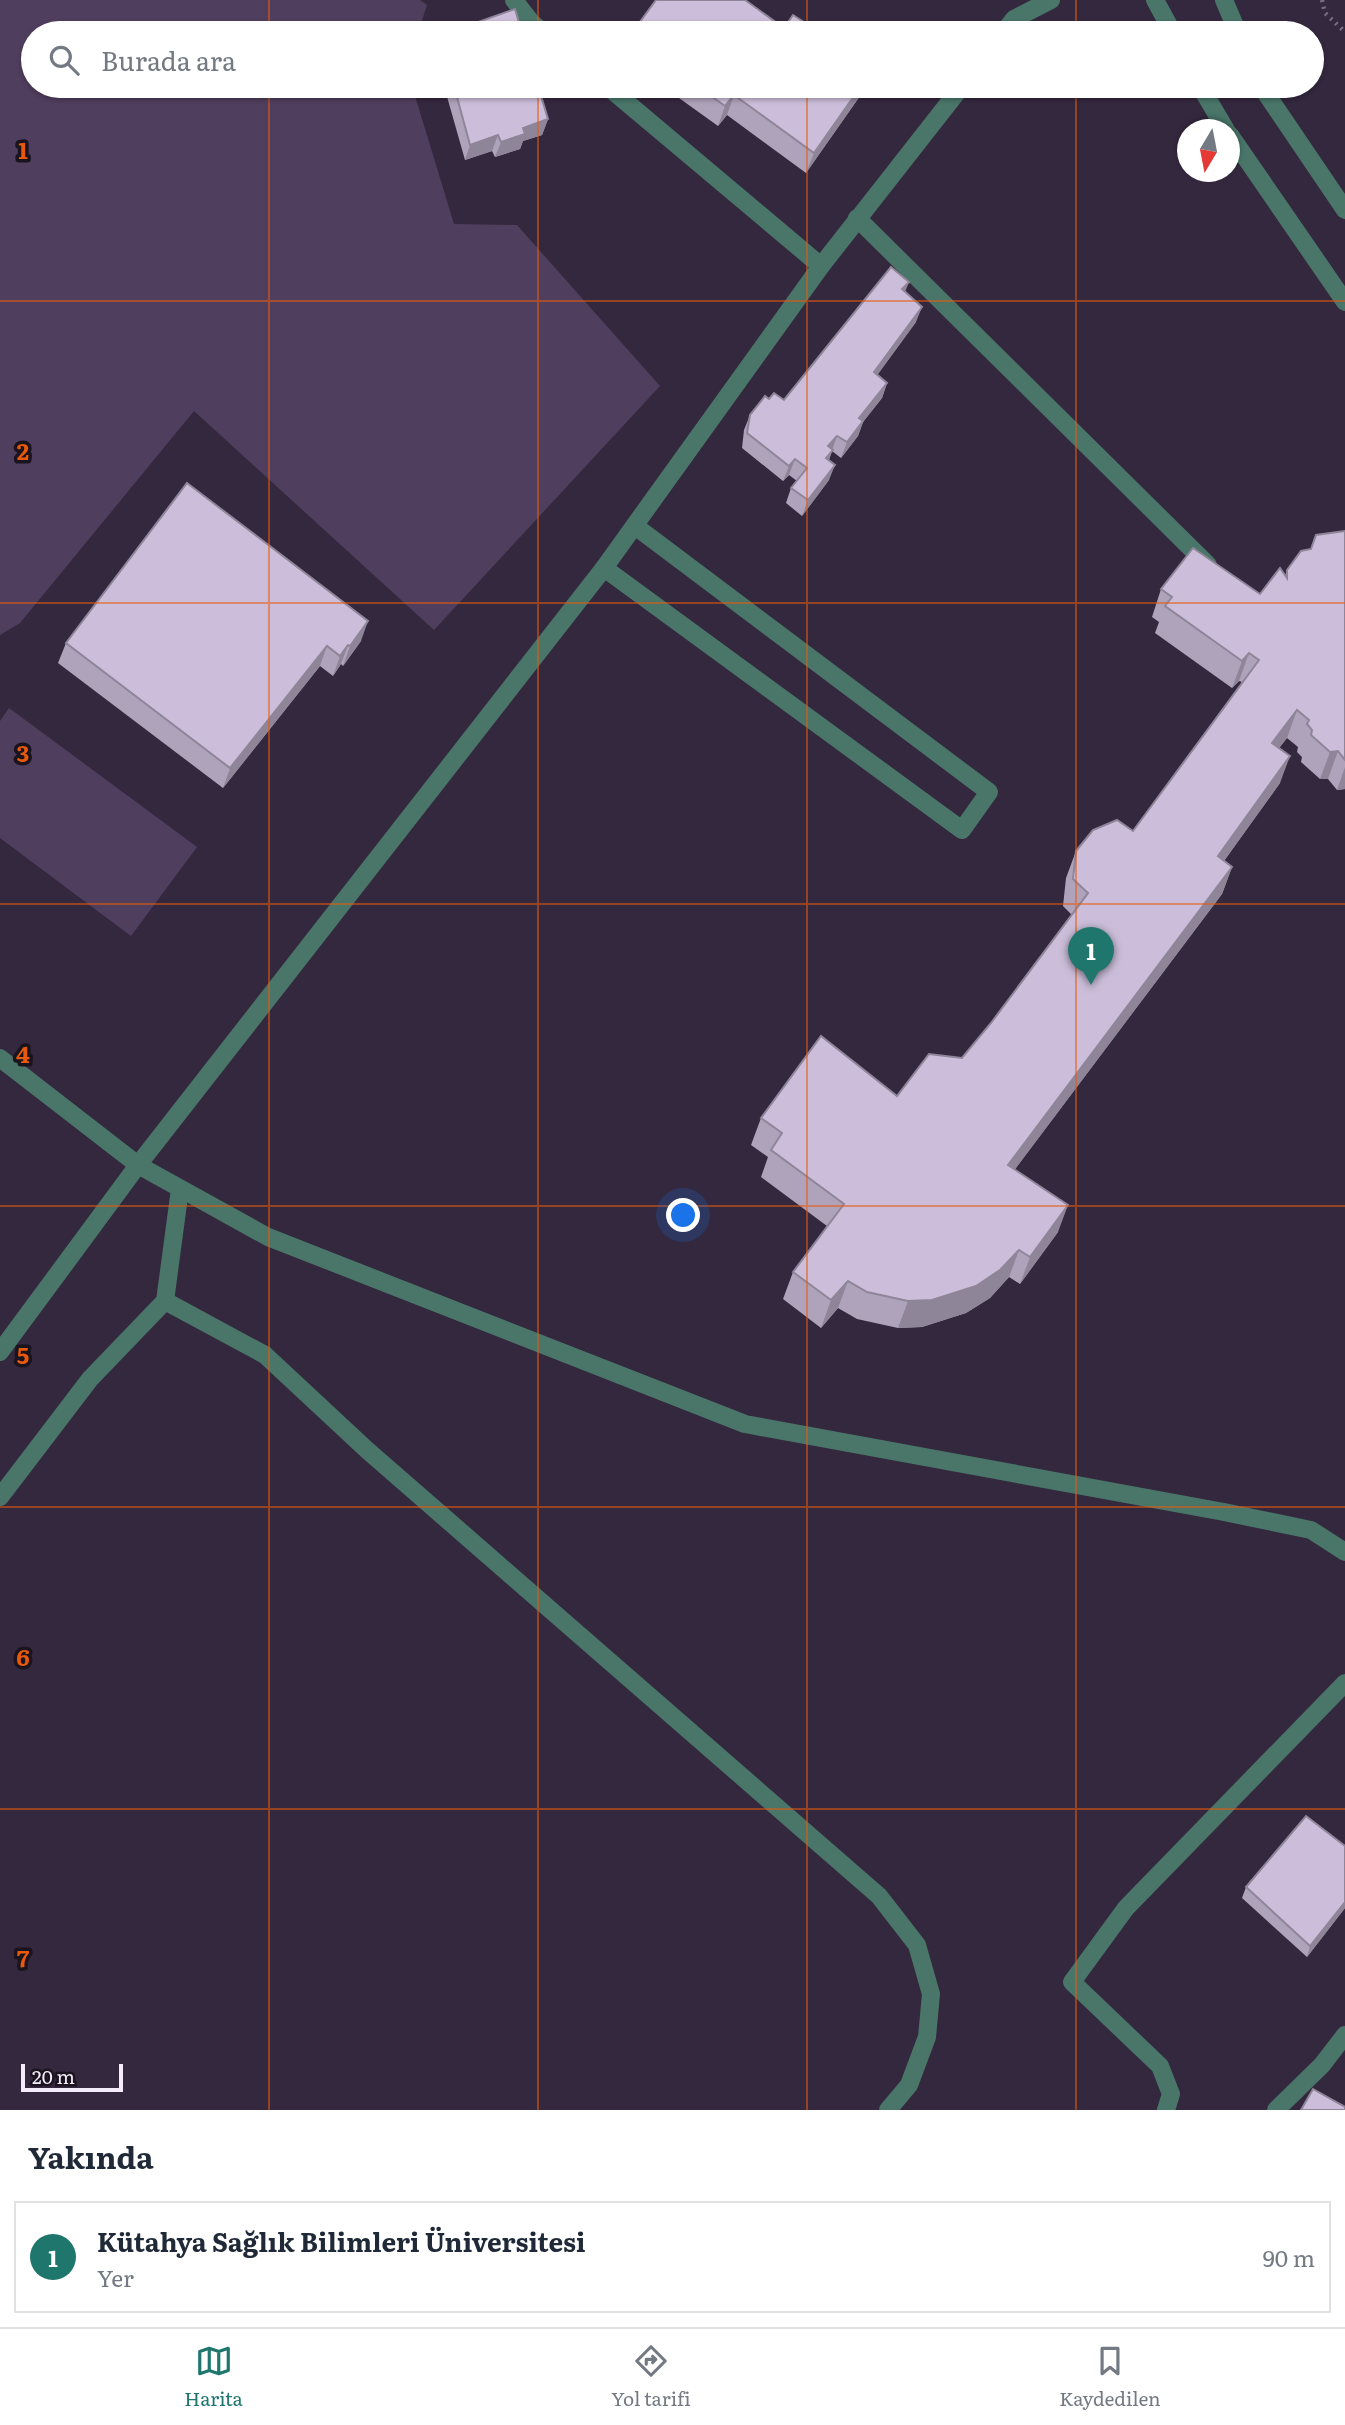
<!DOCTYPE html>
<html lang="tr">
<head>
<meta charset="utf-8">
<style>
  :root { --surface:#fff; --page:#f6f6f7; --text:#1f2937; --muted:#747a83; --line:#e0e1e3; --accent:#1f766d }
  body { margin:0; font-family:Literata,serif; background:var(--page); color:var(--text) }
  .compass { position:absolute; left:1177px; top:119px; width:63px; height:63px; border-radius:50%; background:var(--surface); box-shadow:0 2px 5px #0004; rotate:190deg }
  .scale { position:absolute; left:21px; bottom:18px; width:102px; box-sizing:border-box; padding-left:7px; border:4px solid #f4ecfb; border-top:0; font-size:19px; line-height:24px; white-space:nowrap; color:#f4ecfb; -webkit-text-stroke:5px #19141e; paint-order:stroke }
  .you { position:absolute; left:684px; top:1216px; width:24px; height:24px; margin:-18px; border:5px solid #fff; border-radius:50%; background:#1a73e8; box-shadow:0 0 0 10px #1a73e833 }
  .badge { display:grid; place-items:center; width:46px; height:46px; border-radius:50%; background:var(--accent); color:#fff; font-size:23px; font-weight:700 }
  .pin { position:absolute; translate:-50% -58px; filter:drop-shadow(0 2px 4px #0008) }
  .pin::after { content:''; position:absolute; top:37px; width:24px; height:21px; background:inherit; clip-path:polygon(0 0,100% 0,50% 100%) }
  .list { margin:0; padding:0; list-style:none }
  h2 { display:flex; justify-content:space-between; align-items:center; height:91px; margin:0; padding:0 28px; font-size:30px }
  h2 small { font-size:23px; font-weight:400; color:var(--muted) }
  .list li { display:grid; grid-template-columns:46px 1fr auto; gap:21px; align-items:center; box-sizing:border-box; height:112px; margin:0 14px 14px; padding:0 14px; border:2px solid var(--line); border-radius:0px }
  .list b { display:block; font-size:26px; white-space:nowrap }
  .list p { margin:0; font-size:23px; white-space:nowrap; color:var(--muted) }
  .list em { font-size:23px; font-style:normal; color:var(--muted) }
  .icon { flex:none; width:38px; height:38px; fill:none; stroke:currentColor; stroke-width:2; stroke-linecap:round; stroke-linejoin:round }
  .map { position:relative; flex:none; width:1345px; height:2110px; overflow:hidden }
  .search { position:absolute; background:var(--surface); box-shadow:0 2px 5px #0004; left:21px; right:21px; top:21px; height:77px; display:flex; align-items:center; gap:18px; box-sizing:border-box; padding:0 24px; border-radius:38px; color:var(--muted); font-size:26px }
  .sheet { height:217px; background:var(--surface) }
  nav { display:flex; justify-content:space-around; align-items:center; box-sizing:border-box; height:98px; border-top:2px solid var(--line); background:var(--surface); font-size:19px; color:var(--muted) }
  nav a { display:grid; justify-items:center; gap:4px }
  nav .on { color:var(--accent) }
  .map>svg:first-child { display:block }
  .green { fill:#503e5e }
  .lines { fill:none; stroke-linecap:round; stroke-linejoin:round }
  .path { stroke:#796e82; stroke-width:4.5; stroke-dasharray:2 5; stroke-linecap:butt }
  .street { stroke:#497669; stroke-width:18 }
  .wall { fill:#afa3bb }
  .shaded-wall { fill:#8f8599 }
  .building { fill:#ccbeda; stroke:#8f8599; stroke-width:2 }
  .grid { fill:none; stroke:#e8590c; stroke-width:2; stroke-opacity:0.55 }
  .grid-label { font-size:23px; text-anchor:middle; font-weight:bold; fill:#e8590c; stroke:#19141e; stroke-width:7; stroke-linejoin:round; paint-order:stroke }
</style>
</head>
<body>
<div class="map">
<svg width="1345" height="2110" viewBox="0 0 1345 2110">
  <rect width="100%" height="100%" fill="#34283e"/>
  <!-- green -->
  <g class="green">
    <path d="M0,0H420L427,5L418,33H33V86H412L454,224L517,225L660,386L434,630L194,411L20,623L0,635Z"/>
    <path d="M9,708L197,847L131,936L0,838V721Z"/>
  </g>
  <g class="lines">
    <!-- path -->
    <path class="path" d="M1322,0L1325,13L1345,32"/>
    <!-- street -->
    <g class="street">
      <path d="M514,0L531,22L544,33"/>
      <path d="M1155,0L1173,33"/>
      <path d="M1224,0L1238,33"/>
      <path d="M1003,33L1014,19L1051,0"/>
      <path d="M607,86L821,266"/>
      <path d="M1200,86L1226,130"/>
      <path d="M1261,86L1345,210"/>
      <path d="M1230,135L1345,302"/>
      <path d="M857,218L1208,565"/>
      <path d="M604,568L962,830L989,792L635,526"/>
      <path d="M0,1058L138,1165L268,1237L745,1424L1224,1512L1311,1530L1345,1552"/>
      <path d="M165,1301L265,1355L367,1450L879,1896L917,1945L931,1994L927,2037L909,2085L888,2110"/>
      <path d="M0,1352L138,1165L604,568L821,266L962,86"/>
      <path d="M0,1497L90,1379L165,1301L180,1189"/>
      <path d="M1166,2110L1171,2094L1160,2066L1072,1982L1126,1908L1345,1683"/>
      <path d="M1276,2110L1322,2065L1345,2035"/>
    </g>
  </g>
  <!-- wall -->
  <g class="wall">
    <path d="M637,26L784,28L821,33H634Z"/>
    <path d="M444,86H538L548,119L542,135L523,141L520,149L495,157L492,151L465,160Z"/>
    <path d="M684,86H867L806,173L727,115L718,126L679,98Z"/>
    <path d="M905,292L916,322L877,375L887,383L882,398L863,422L858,436L841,458L832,451L829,460V480L802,516L786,503L791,488L797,481L789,475L783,481L742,448L744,430L750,415L769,399L784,400Z"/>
    <path d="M1345,531V789L1337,790L1328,779H1320L1301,762L1302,757L1297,752L1298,747L1287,738L1279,748L1280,783L1224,861L1232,867L1222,894L1015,1169L1058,1232L1020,1284L1009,1277L990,1298L966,1313L922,1327L898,1328L857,1319L838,1308L821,1328L783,1299L793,1272L827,1226L761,1177L768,1157L751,1145L761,1118L897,1096L962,1058L991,1023L1072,915L1063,906L1066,878L1076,851L1133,831L1242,682L1239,681L1232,688L1155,633L1159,622L1152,617L1161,589L1260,594L1285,576L1287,570L1311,549Z"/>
    <path d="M361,641L343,666L341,664L333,676L320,666L223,788L58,663L66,643Z"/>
    <path d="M1246,1887L1345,1908L1307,1957L1242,1898Z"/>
  </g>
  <!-- shaded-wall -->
  <g class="shaded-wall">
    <path d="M861,86H867L806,173L814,153Z"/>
    <path d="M734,95L727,115L718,126L725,106Z"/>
    <path d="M548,119L542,135L523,141L520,149L495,157L501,142L523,128Z"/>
    <path d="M498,135L492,151L465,160L470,145Z"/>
    <path d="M909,282L903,297L902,289Z"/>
    <path d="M922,307L916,322L868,388L874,372Z"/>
    <path d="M887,383L882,398L863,422L858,436L841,458L847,442L859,418Z"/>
    <path d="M837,436L827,465L821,474L828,446Z"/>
    <path d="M795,459L789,475L783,481L789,466Z"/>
    <path d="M835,465L829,480L802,516L808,500Z"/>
    <path d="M368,621L361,641L343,666L350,646Z"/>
    <path d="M348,645L341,664L333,676L340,656Z"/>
    <path d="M327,646L320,666L223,788L230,768Z"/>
    <path d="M1249,653L1239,681L1232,688L1242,661Z"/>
    <path d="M1297,710L1287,738L1262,770L1272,743Z"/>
    <path d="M1338,751L1328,779H1320L1330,752Z"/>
    <path d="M1290,756L1280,783L1208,883L1218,856Z"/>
    <path d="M1345,767V789L1337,790Z"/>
    <path d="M1232,867L1222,894L998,1192L1008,1165Z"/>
    <path d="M1068,1205L1058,1232L1020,1284L1030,1257Z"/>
    <path d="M1019,1250L1009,1277L990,1298L966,1313L922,1327L898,1328L908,1301Z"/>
    <path d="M848,1281L838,1308L821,1328L831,1300Z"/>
    <path d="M1345,1902V1908L1307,1957L1310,1946Z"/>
  </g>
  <!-- building -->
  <g class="building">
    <path d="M656,0H745L784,28L793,15L821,33H647L637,26Z"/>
    <path d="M515,9L522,33H447Z"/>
    <path d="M454,86H538L548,119L523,128L525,134L501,142L498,135L470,145Z"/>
    <path d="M697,86H861L814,153L734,95L725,106Z"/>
    <path d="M891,267L909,282L902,289L922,307L874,372L887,383L859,418L863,421L847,442L837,436L828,446L833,450L826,458L835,465L808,500L791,488L807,468L795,459L789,466L747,433L750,415L765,396L769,399L774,393L784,400Z"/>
    <path d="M187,483L368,621L350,646L348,645L340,656L327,646L230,768L66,643Z"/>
    <path d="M1345,531V760L1338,751L1330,752L1311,735L1312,730L1307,724L1309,720L1297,710L1272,743L1290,756L1218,856L1232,867L1008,1165L1068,1205L1030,1257L1019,1250L1000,1270L976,1286L932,1300L908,1301L867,1292L848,1281L831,1300L793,1272L844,1204L771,1150L782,1133L761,1118L821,1036L897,1096L929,1054L962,1058L991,1023L1088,893L1073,879L1076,851L1093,830L1117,820L1133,831L1259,660L1249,653L1242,661L1165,606L1172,597L1161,589L1193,548L1260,594L1280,568L1287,578V570L1301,551L1311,549L1316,535Z"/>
    <path d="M1306,1816L1345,1846V1902L1310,1946L1246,1887Z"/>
    <path d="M1313,2089L1345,2107V2110H1301Z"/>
  </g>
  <!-- grid -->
  <path class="grid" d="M269,0V33M538,0V33M807,0V33M1076,0V33M269,86V2110M538,86V2110M807,86V2110M1076,86V2110M0,301H1345M0,603H1345M0,904H1345M0,1206H1345M0,1507H1345M0,1809H1345"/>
  <g class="grid-label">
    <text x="23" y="159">1</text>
    <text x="23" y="460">2</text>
    <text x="23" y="762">3</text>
    <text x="23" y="1063">4</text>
    <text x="23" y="1364">5</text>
    <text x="23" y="1666">6</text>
    <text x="23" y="1967">7</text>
  </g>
</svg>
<svg class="compass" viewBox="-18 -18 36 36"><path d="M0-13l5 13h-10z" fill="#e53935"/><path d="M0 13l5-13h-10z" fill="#747a83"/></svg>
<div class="scale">20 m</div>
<div class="you"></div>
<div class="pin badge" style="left:1091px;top:985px">1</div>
<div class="search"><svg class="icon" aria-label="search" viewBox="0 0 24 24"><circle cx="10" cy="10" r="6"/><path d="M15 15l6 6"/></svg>Burada ara</div>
</div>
<section class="sheet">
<h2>Yakında<small></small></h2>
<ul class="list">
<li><span class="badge">1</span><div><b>Kütahya Sağlık Bilimleri Üniversitesi</b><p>Yer</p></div><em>90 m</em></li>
</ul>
</section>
<nav>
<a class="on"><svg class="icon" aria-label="map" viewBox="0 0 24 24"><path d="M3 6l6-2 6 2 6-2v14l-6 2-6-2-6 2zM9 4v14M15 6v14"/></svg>Harita</a>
<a><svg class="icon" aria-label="directions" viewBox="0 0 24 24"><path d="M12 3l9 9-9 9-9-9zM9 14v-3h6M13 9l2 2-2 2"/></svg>Yol tarifi</a>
<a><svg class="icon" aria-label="saved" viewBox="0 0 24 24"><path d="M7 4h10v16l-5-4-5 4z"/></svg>Kaydedilen</a>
</nav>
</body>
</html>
